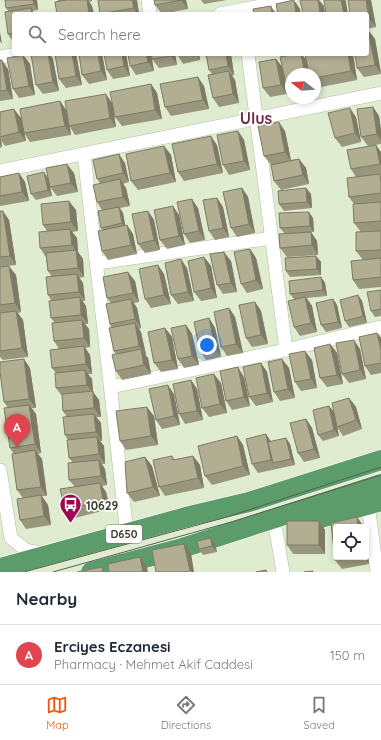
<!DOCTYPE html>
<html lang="en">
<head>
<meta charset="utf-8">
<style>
  :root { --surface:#fff; --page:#f6f6f7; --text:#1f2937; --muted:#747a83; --line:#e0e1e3; --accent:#ea580c }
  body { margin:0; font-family:Quicksand,sans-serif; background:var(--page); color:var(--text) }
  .controls { position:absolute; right:12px; bottom:12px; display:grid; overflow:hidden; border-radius:4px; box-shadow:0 2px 6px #0003 }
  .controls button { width:36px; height:36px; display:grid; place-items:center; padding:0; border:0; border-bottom:1px solid var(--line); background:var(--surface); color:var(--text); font:20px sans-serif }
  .compass { position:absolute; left:285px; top:68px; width:36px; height:36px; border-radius:50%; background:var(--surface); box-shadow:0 2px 6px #0003; rotate:287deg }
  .you { position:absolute; left:207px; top:345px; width:14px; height:14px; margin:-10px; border:3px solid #fff; border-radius:50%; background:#1a73e8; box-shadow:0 0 0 6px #1a73e833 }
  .badge { display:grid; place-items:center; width:26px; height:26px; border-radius:50%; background:var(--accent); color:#fff; font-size:13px; font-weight:700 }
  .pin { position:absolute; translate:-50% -33px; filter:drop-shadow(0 1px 2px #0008) }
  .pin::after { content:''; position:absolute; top:21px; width:14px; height:12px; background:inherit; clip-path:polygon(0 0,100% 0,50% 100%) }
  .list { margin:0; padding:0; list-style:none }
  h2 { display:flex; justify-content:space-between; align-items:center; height:52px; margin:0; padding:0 16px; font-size:17px }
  h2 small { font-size:13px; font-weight:400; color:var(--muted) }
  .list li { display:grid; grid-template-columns:26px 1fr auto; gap:12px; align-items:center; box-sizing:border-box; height:60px; padding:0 16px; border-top:1px solid var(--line) }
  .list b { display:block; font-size:15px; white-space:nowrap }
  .list p { margin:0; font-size:13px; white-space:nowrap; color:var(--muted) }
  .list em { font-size:13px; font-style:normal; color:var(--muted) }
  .icon { flex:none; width:22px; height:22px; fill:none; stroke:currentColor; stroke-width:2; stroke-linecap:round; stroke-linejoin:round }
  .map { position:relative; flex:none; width:381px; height:572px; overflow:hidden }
  .search { position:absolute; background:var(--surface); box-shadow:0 2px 6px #0003; left:12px; right:12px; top:12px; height:44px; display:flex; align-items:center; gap:10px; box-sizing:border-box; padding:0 14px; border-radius:4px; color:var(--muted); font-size:15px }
  .sheet { height:112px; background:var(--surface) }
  nav { display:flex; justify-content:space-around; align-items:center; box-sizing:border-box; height:56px; border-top:1px solid var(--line); background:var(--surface); font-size:11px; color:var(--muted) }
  nav a { display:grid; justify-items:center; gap:2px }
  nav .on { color:var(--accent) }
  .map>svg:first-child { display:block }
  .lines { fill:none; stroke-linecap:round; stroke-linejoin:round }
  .minor-casing { stroke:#b2bda1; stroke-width:14 }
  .highway-casing { stroke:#fff; stroke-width:21 }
  .minor { stroke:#fff; stroke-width:13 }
  .highway { stroke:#5c9b6a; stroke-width:20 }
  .tram { stroke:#595f50; stroke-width:1 }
  .wall { fill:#99967e }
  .shaded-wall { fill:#7d7a66 }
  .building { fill:#b2ae92; stroke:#7d7a66 }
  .labels { text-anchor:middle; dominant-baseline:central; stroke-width:3.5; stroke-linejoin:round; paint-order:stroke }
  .shield { fill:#fff; stroke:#74776f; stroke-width:1 }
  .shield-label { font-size:11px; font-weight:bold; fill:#383d31 }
  .poi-label { font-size:12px; font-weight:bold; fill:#383d31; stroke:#fff; text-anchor:start }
  .district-label { font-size:16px; font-weight:bold; fill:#712c43; stroke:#fff }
</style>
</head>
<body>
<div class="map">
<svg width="381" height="572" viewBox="0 0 381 572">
  <rect width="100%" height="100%" fill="#e0eccf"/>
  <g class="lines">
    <defs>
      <g id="minor">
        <path d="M148,0L150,14"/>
        <path d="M220,14L291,0"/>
        <path d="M248,54L286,350"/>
        <path d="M0,57L17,54"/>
        <path d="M84,154L127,534"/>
        <path d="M0,171L381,93"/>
        <path d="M97,263L272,238"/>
        <path d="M111,387L286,350L381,327"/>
        <path d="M0,470L11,538L26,550L45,554"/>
        <path d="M368,504L377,572"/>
        <path d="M276,531L283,572"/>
      </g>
      <g id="highway">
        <path d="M302,523L381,501"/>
        <path d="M0,568L190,516L249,502L381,460"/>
        <path d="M91,572L179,549L381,484"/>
      </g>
    </defs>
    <!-- minor casing -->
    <use href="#minor" class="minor-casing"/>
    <!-- highway casing -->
    <use href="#highway" class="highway-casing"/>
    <!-- minor -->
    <use href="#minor" class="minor"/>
    <!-- highway -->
    <use href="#highway" class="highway"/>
    <!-- tram -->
    <g class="tram">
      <path d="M24,572L227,517L381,467"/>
      <path d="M53,572L231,522L381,475"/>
    </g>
  </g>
  <!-- wall -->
  <g class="wall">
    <path d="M37,0L38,10L14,14V43L8,34L9,12L6,8Z"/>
    <path d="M58,0H92V1L89,2L92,6L94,14H57L58,1Z"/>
    <path d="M98,0H137L139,14H100Z"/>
    <path d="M154,0H186L188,9L162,14L155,5Z"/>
    <path d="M201,0H227L204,4Z"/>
    <path d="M348,0H371L376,27L367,29V14Z"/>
    <path d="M368,30L375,39L381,74L364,77L357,68Z"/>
    <path d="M55,54H76L82,85L66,88L59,79Z"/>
    <path d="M79,54H102L107,80L89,84L82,75Z"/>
    <path d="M126,54L130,76L113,79L107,70Z"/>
    <path d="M128,54H151L154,71L136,75L130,66Z"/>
    <path d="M151,54H175L177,65L159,68L152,59Z"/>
    <path d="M177,54H199L200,60L183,64Z"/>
    <path d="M206,54H231L234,75L232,76L235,80L239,103L219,107L213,98L212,74L209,70Z"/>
    <path d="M302,54L307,61L353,54L357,80L316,88L315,86V74H291V92L286,84L287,94L270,97L263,88L276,59L282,67Z"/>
    <path d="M23,55L30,64L35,95L19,98L13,89Z"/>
    <path d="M53,59L59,91L43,94L36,85Z"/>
    <path d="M0,60L8,69L13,99L0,101Z"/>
    <path d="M151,84L157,93L162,119L122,126L115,117Z"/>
    <path d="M204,86L209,109L171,116L165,107Z"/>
    <path d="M60,101L66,110L112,103L116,127L75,135L70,127L71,135L30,142L24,133Z"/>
    <path d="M373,107L379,116L381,130V144L368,146L361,137Z"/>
    <path d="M0,112L21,118L26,141L5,146L1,140L2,147L0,148Z"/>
    <path d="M356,117L361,142L342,147L335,138Z"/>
    <path d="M238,131L244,140L250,170L229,175L223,165Z"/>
    <path d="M285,131L291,160L299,159L306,168L309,184L281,190L274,181L271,165L264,156Z"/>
    <path d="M217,145L223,173L184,181L178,172Z"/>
    <path d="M164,146L171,155L176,182L138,190L131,181Z"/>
    <path d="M381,152V174H380L381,175V231L361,232L354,223V204L349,197L356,177L351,169Z"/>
    <path d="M125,163L129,182L123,184L126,188L130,206L120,208L123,213L125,225L133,234L137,254L108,260L102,251L103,230L101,228L102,210L97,202L100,183L97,179Z"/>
    <path d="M19,173L25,182L29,201L0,206V177Z"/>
    <path d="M74,173L78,192L57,196L50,187L52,196L36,200L31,194L48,178L50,187Z"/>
    <path d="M242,188L248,197L255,233L237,237L231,228Z"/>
    <path d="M306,188L311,194L312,208L284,211L279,204Z"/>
    <path d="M217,198L223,207L229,237L215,240L209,231Z"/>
    <path d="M198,208L205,240L190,243L184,234Z"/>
    <path d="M76,210L78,231L72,232L77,238L78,252L83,259L84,277L79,278L83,283L85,301H82L86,306L88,324H85L89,329L90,347L85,348L90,355L92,374H88L92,379L93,392L99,400L101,417H96L101,423L102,441H100L104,446L105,464H102L105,469L107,485L102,486L106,492L110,509L71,519L65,510L75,487L69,480L73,463L69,458L68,440L65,435L67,417L63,411L62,396L56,388V373L52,368L59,349L54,341L55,323L51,318V300L48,295L52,277L48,271L46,257L40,248L47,231L43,225Z"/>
    <path d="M0,211L9,220L16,265L0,267Z"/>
    <path d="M148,211L154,220L160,250L145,253L138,244Z"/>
    <path d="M179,215L185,245L167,249L160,240Z"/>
    <path d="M313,218L314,232H311L317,241L318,255L287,257L280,248L285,234L280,228Z"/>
    <path d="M381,231V287L359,289L353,280L363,260L356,251Z"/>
    <path d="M250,249L256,258L263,289L247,293L241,284Z"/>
    <path d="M316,256L321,262V275L290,277L286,271Z"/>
    <path d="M204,257L211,266L217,298L201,301L194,292Z"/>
    <path d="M231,261L237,292L223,294L217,285Z"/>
    <path d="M0,267L16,275L21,312L18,313L23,320L28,357L3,360L0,357Z"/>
    <path d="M187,268L194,301L178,304L171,295Z"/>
    <path d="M164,274L171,304L151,308L145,299Z"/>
    <path d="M321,277L325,283L327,296L307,298L312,306L317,332L300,336L294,327V299L290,294Z"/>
    <path d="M135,281L139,302L134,303L137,308L141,328L139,329L141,332L146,355H145L148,358L151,374L122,380L116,371V354L114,351L112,328L110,324L111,303L107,298Z"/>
    <path d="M381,290V316L375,317L371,311Z"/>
    <path d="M358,295L362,301L367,323L349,327L345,321Z"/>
    <path d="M333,299L337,305L342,328L326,332L321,325Z"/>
    <path d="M255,302L261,311L268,344L252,347L246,338Z"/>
    <path d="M229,308L235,317L243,353L227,356L221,347Z"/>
    <path d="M209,318L215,328L221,357L206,360L200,351Z"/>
    <path d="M186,325L192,334L199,365L184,368L178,359Z"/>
    <path d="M165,328L172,337L178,369L161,372L154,363Z"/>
    <path d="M377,333L381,338V373L371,375L365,366Z"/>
    <path d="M330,344L337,353L343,384L327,387L320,378Z"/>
    <path d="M360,349L366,379L349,383L342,374Z"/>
    <path d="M282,359L289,368L295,398L280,401L274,392Z"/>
    <path d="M312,360L317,388L301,391L295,382Z"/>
    <path d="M261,363L267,372L273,402L256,406L249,397Z"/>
    <path d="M30,368L36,408H32L36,414L41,453L38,454L42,459L47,496H42L48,505L51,525L26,529L20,520L23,498L17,490L14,454L10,448L8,408L4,402Z"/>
    <path d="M244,377L250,406L232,410L226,401Z"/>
    <path d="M191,380L197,389L203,420L185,424L179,414Z"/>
    <path d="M221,383L227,413L209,417L202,408Z"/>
    <path d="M174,394L180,425L162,429L156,420Z"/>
    <path d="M349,398L356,407L362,429L343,436L337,427Z"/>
    <path d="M329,406L334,412L339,436L323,441L318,435Z"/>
    <path d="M154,416L158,445L126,450L120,441Z"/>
    <path d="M306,419L312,428L320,458L304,462L298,453Z"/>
    <path d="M237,436L243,445L250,475L212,485L205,476Z"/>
    <path d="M286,438L290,444L295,465L258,473L252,464L271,442Z"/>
    <path d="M172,456L175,460L193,456L200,465L204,488L165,496L159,487Z"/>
    <path d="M145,457L152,466L160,496L134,502L127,493Z"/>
    <path d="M357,517L363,526V527H336V557H366V545L369,564L342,569L335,560L331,523Z"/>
    <path d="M319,521L325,530V554H293L287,545Z"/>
    <path d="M211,538L215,544L217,552L203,555L199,549Z"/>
  </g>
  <!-- shaded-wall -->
  <g class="shaded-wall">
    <path d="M33,0H37L38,10L34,4Z"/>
    <path d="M87,0H88L92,6L94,14H89Z"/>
    <path d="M132,0H137L139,14H137L134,8Z"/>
    <path d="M181,0H186L188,9Z"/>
    <path d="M294,0L300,9L301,14H296Z"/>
    <path d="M318,0H319L324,6L325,14H320Z"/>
    <path d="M341,0H345L346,1L348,14H344Z"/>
    <path d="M366,0H371L376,27L369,18Z"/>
    <path d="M271,6L276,14H272Z"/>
    <path d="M31,8L35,14H32Z"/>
    <path d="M368,30L375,39L381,73L375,65Z"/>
    <path d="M0,32L2,44L0,41Z"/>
    <path d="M48,54H50L53,59L59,91L53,82Z"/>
    <path d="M72,54H76L82,85L76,76Z"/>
    <path d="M98,54H102L107,80L101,71Z"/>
    <path d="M122,54H126L130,76L124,66Z"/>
    <path d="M146,54H151L154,71L148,62Z"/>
    <path d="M170,54H175L177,65L171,56Z"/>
    <path d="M196,54H199L200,60Z"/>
    <path d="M226,54H231L234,75L228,66Z"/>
    <path d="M301,54L308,62L310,74H305Z"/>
    <path d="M348,54H353L357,80L351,71Z"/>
    <path d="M23,55L30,64L35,95L29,86Z"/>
    <path d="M276,59L283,68L287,94L281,85Z"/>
    <path d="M2,60L8,69L13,99L7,90Z"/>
    <path d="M229,71L235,80L239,103L233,94Z"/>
    <path d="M198,77L204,86L209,109L203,100Z"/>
    <path d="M151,84L157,93L162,119L155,110Z"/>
    <path d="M106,94L112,103L116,127L110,118Z"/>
    <path d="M60,101L66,110L71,135L65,126Z"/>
    <path d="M373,107L379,116L381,130V141L377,134Z"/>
    <path d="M350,108L356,117L361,142L355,133Z"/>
    <path d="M14,109L21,118L26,141L19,132Z"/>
    <path d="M279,122L285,131L291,161L285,152Z"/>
    <path d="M238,131L244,140L250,170L244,161Z"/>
    <path d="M211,136L217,145L223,173L217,164Z"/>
    <path d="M0,139L1,140L2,147L0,144Z"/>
    <path d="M376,145L381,152V165L380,164Z"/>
    <path d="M164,146L171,155L176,182L170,173Z"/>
    <path d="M119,154L125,163L129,182L123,173Z"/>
    <path d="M299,159L306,168L309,184L303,175Z"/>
    <path d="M67,164L74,173L78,192L71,183Z"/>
    <path d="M44,172L48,178L52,196L48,190Z"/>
    <path d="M19,173L25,182L29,201L22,192Z"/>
    <path d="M120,179L126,188L130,206L123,197Z"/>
    <path d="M242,188L248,197L255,233L249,224Z"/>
    <path d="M306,188L311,194L312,208L307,202Z"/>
    <path d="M217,198L223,207L229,237L223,228Z"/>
    <path d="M192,199L198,208L205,240L199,231Z"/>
    <path d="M69,201L76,210L78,231L71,222Z"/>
    <path d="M173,206L179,215L185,245L179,236Z"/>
    <path d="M119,207L123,213L126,230L122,223Z"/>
    <path d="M3,211L9,220L16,265L10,256Z"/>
    <path d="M148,211L154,220L160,250L154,240Z"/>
    <path d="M309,212L313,218L314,232L310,226Z"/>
    <path d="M127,225L133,234L137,254L131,245Z"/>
    <path d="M70,229L77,238L78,252L83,259L84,277L78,268L76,251L72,245Z"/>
    <path d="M311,232L317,241L318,255L312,245Z"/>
    <path d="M250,249L256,258L263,289L256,280Z"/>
    <path d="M224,252L231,261L237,292L231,283Z"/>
    <path d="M316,256L321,262V275L317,269Z"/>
    <path d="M204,257L211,266L217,298L211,288Z"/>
    <path d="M181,259L187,268L194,301L188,292Z"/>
    <path d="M158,265L164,274L171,304L164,295Z"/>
    <path d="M9,266L16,275L21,312L15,303Z"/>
    <path d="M128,272L135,281L139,302L133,293Z"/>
    <path d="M77,274L83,283L85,301L79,292Z"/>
    <path d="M321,277L325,283L327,296L323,290Z"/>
    <path d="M358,295L362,301L367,323L363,316Z"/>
    <path d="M80,297L86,306L88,324L81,315Z"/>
    <path d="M305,297L312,306L317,332L311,323Z"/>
    <path d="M131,299L137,308L141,328L135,319Z"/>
    <path d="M333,299L337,305L342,328L338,322Z"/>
    <path d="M255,302L261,311L268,344L261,335Z"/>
    <path d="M229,308L235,317L243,353L236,344Z"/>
    <path d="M16,311L23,320L28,357L22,348Z"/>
    <path d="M209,318L215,328L221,357L215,348Z"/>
    <path d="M82,320L89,329L90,347L84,338Z"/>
    <path d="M135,323L141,332L146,355L139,346Z"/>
    <path d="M186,325L192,334L199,365L192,356Z"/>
    <path d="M165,328L172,337L178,369L172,360Z"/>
    <path d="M377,333L381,338V350Z"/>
    <path d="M354,340L360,349L366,379L360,370Z"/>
    <path d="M330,344L337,353L343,384L337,375Z"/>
    <path d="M84,346L90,355L92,374L86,364Z"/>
    <path d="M141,349L148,358L151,374L144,365Z"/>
    <path d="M305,351L312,360L317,388L311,379Z"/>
    <path d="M24,359L30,368L36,408L29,399Z"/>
    <path d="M282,359L289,368L295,398L288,389Z"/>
    <path d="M261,363L267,372L273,402L267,393Z"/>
    <path d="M238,367L244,377L250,406L244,397Z"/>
    <path d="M85,370L92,379L93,392L99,400L101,417L94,408L93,393L87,385Z"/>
    <path d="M214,374L221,383L227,413L220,404Z"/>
    <path d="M191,380L197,389L203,420L197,411Z"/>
    <path d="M168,385L174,394L180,425L174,416Z"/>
    <path d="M349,398L356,407L362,429L356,420Z"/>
    <path d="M29,405L36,414L41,453L35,444Z"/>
    <path d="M329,406L334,412L339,436L334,430Z"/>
    <path d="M147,407L154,416L158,445L151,436Z"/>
    <path d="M94,414L101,423L102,441L96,432Z"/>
    <path d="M306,419L312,428L320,458L314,449Z"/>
    <path d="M266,434L272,443L273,463L271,460Z"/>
    <path d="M237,436L243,445L250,475L243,466Z"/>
    <path d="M97,437L104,446L105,464L99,454Z"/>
    <path d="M286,438L290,444L295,465L291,459Z"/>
    <path d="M35,450L42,459L47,496L41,487Z"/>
    <path d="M193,456L200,465L204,488L198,478Z"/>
    <path d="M145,457L152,466L160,496L153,487Z"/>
    <path d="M99,460L105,469L107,485L101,476Z"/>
    <path d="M100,483L106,492L110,509L103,500Z"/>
    <path d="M41,495L48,505L51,525L44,516Z"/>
    <path d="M357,517L363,526V527H358Z"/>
    <path d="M319,521L325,530V554L319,545Z"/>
    <path d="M211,538L215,544L217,552L212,546Z"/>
    <path d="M184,544L191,553L194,572H191L190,571Z"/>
    <path d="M366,545L369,564L364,557H366Z"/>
    <path d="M140,557L147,567L148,572H143Z"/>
  </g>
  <!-- building -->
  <g class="building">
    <path d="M5,0H33L34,4L6,8Z"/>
    <path d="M66,0H87L89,14H57L55,2Z"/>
    <path d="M98,0H132L134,8L100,14Z"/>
    <path d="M154,0H182L155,5Z"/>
    <path d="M294,0L296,14H278L276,4Z"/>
    <path d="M300,0H318L320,14H303Z"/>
    <path d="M324,0H341L344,14H326Z"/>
    <path d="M348,0H366L369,18H367V14H350Z"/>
    <path d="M271,6L272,14H254L253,9Z"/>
    <path d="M31,8L32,14H14V33L8,34L5,12Z"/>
    <path d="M367,30H368L375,65L357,68L355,54H367Z"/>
    <path d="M31,54H48L53,82L36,85Z"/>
    <path d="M55,54H72L76,76L59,79Z"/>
    <path d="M79,54H98L101,71L82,75Z"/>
    <path d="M104,54H122L124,66L107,70Z"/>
    <path d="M128,54H146L148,62L130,66Z"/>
    <path d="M151,54H170L171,56L152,59Z"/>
    <path d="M206,54H226L228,66L209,70Z"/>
    <path d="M295,54H301L305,74H291V83L286,84L280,57Z"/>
    <path d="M305,54H348L351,71L315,78V74H309Z"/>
    <path d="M23,55L29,86L13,89L7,58Z"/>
    <path d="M276,59L281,85L263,88L259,62Z"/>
    <path d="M0,60H2L7,90L0,91Z"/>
    <path d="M229,71L233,94L213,98L208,75Z"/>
    <path d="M198,77L203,100L165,107L160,84Z"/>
    <path d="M151,84L155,110L115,117L110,92Z"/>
    <path d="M106,94L110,118L69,126L65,101Z"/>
    <path d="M60,101L65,126L24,133L20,109Z"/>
    <path d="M373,107L377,134L361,137L357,109Z"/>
    <path d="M350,108L355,133L335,138L328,113Z"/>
    <path d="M14,109L19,132L0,137V112Z"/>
    <path d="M279,122L285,152L264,156L258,126Z"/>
    <path d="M238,131L244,161L223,165L217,135Z"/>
    <path d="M211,136L217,164L178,172L172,144Z"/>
    <path d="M376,145L380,164L351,169L347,150Z"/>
    <path d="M164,146L170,173L131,181L126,154Z"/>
    <path d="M119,154L123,173L97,179L93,160Z"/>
    <path d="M299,159L303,175L274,181L271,165Z"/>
    <path d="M67,164L71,183L50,187L46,168Z"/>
    <path d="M44,172L48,190L31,194L27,176Z"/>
    <path d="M19,173L22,192L0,196V177Z"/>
    <path d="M380,174L381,184V193L349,197L347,178Z"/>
    <path d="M120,179L123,197L97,202L93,185Z"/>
    <path d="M242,188L249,224L231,228L223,192Z"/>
    <path d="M306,188L307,202L279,204L278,191Z"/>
    <path d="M217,198L223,228L209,231L203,200Z"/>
    <path d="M192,199L199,231L184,234L177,202Z"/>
    <path d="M69,201L71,222L43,225L41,204Z"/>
    <path d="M381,202V221L354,223L353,204Z"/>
    <path d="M173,206L179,236L160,240L154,210Z"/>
    <path d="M119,207L122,223L101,228L98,211Z"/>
    <path d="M0,211H3L10,256L0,257Z"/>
    <path d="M148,211L154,240L138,244L132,214Z"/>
    <path d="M309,212L310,226L280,228L279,213Z"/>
    <path d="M127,225L131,245L102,251L98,231Z"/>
    <path d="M70,229L72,245L40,248L39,232Z"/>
    <path d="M381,231V250L356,251V232Z"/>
    <path d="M311,232L312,245L280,248L279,234Z"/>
    <path d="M250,249L256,280L241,284L234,252Z"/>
    <path d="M76,250L78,268L48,271L46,253Z"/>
    <path d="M224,252L231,283L217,285L210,254Z"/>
    <path d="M316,256L317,269L286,271L285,258Z"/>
    <path d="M204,257L211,288L194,292L188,261Z"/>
    <path d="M381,258V277L353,280L351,261Z"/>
    <path d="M181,259L188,292L171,295L165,263Z"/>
    <path d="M158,265L164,295L145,299L139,269Z"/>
    <path d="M9,266L15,303L0,305V267Z"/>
    <path d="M128,272L133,293L107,298L103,277Z"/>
    <path d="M77,274L79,292L48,295L46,277Z"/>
    <path d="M321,277L323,290L290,294L289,281Z"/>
    <path d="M381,290V309L371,311L367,292Z"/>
    <path d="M358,295L363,316L345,321L340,300Z"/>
    <path d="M80,297L81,315L51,318L49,301Z"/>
    <path d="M305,297L311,323L294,327L288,301Z"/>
    <path d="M131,299L135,319L110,324L106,304Z"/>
    <path d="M333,299L338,322L321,325L316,303Z"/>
    <path d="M255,302L261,335L246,338L239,305Z"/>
    <path d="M229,308L236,344L221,347L214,312Z"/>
    <path d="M16,311L22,348L0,351V313Z"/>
    <path d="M209,318L215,348L200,351L194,322Z"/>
    <path d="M82,320L84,338L54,341L52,323Z"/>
    <path d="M135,323L139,346L114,351L109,328Z"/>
    <path d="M186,325L192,356L178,359L171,328Z"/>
    <path d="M165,328L172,360L154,363L148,332Z"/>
    <path d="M377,333L381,350V363L365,366L359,337Z"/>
    <path d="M354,340L360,370L342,374L336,343Z"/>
    <path d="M330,344L337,375L320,378L314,348Z"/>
    <path d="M84,346L86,364L52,368L50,350Z"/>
    <path d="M141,349L144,365L116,371L112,355Z"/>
    <path d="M305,351L311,379L295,382L289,354Z"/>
    <path d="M24,359L29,399L4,402L0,372V362Z"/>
    <path d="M282,359L288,389L274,392L268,362Z"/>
    <path d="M261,363L267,393L249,397L243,367Z"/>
    <path d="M238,367L244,397L226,401L220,371Z"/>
    <path d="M85,370L87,385L56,388L55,373Z"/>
    <path d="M214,374L220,404L202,408L196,378Z"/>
    <path d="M191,380L197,411L179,414L173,384Z"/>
    <path d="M168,385L174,416L156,420L149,389Z"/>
    <path d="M93,391L94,408L63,411L62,394Z"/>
    <path d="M349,398L356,420L337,427L332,403Z"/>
    <path d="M29,405L35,444L10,448L4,408Z"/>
    <path d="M329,406L334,430L318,435L313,410Z"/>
    <path d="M147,407L151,436L120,441L116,411Z"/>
    <path d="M94,414L96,432L65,435L63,417Z"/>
    <path d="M306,419L314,449L298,453L290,423Z"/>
    <path d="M266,434L271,460L252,464L246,439Z"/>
    <path d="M237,436L243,466L205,476L198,446Z"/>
    <path d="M97,437L99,454L69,458L67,440Z"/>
    <path d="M286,438L291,459L273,463L268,442Z"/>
    <path d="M35,450L41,487L17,490L12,454Z"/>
    <path d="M172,456L173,460L193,456L198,478L159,487L153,460Z"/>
    <path d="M145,457L153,487L127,493L125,462Z"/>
    <path d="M99,460L101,476L69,480L68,463Z"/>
    <path d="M100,483L103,500L65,510L60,489Z"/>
    <path d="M41,495L44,516L20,520L17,499Z"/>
    <path d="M357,517L358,527H336V557H351L335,560L331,523Z"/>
    <rect x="287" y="521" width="32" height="24"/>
    <path d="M211,538L212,546L199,549L197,541Z"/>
    <path d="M184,544L190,571L183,572H156L152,550Z"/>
    <path d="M140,557L143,572H109L108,564Z"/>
    <path d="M102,567L103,572H77Z"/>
    <path d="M266,570L267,572H256Z"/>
    <path d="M313,571V572H304Z"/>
  </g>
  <!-- icons -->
  <defs>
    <symbol id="bus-pin" viewBox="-11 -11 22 30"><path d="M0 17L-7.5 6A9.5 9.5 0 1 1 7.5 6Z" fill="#9d054f" stroke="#fff"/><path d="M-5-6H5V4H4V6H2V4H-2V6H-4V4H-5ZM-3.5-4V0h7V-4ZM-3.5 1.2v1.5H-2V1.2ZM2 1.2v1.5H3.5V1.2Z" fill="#fff"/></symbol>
  </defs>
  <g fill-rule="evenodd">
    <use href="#bus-pin" x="58" y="492" width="25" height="34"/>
  </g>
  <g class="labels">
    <!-- shield labels -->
    <rect class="shield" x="106" y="525" width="36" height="18" rx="3"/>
    <g class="shield-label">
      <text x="124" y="534">D650</text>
    </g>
    <!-- poi labels -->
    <g class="poi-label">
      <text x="86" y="505">10629</text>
    </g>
    <!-- district labels -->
    <g class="district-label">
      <text x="256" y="118">Ulus</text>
    </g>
  </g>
</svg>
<div class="controls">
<button><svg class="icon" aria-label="locate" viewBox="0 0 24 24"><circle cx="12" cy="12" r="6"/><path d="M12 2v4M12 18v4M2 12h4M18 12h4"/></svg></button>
</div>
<svg class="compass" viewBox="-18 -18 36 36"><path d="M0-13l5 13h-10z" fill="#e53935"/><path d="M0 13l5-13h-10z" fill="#747a83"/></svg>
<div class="you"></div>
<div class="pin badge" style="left:17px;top:447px;background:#e0444e">A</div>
<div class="search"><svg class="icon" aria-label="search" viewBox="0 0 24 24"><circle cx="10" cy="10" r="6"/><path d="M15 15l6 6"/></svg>Search here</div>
</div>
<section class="sheet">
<h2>Nearby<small></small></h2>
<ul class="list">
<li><span class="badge" style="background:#e0444e">A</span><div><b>Erciyes Eczanesi</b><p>Pharmacy · Mehmet Akif Caddesi</p></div><em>150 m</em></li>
</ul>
</section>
<nav>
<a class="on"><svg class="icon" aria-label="map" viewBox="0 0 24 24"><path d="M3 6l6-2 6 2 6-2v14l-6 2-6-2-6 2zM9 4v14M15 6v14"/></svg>Map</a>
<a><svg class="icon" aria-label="directions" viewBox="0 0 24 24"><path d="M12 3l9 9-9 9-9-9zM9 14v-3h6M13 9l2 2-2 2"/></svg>Directions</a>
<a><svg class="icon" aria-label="saved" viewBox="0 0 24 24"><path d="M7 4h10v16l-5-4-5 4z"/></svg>Saved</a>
</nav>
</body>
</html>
